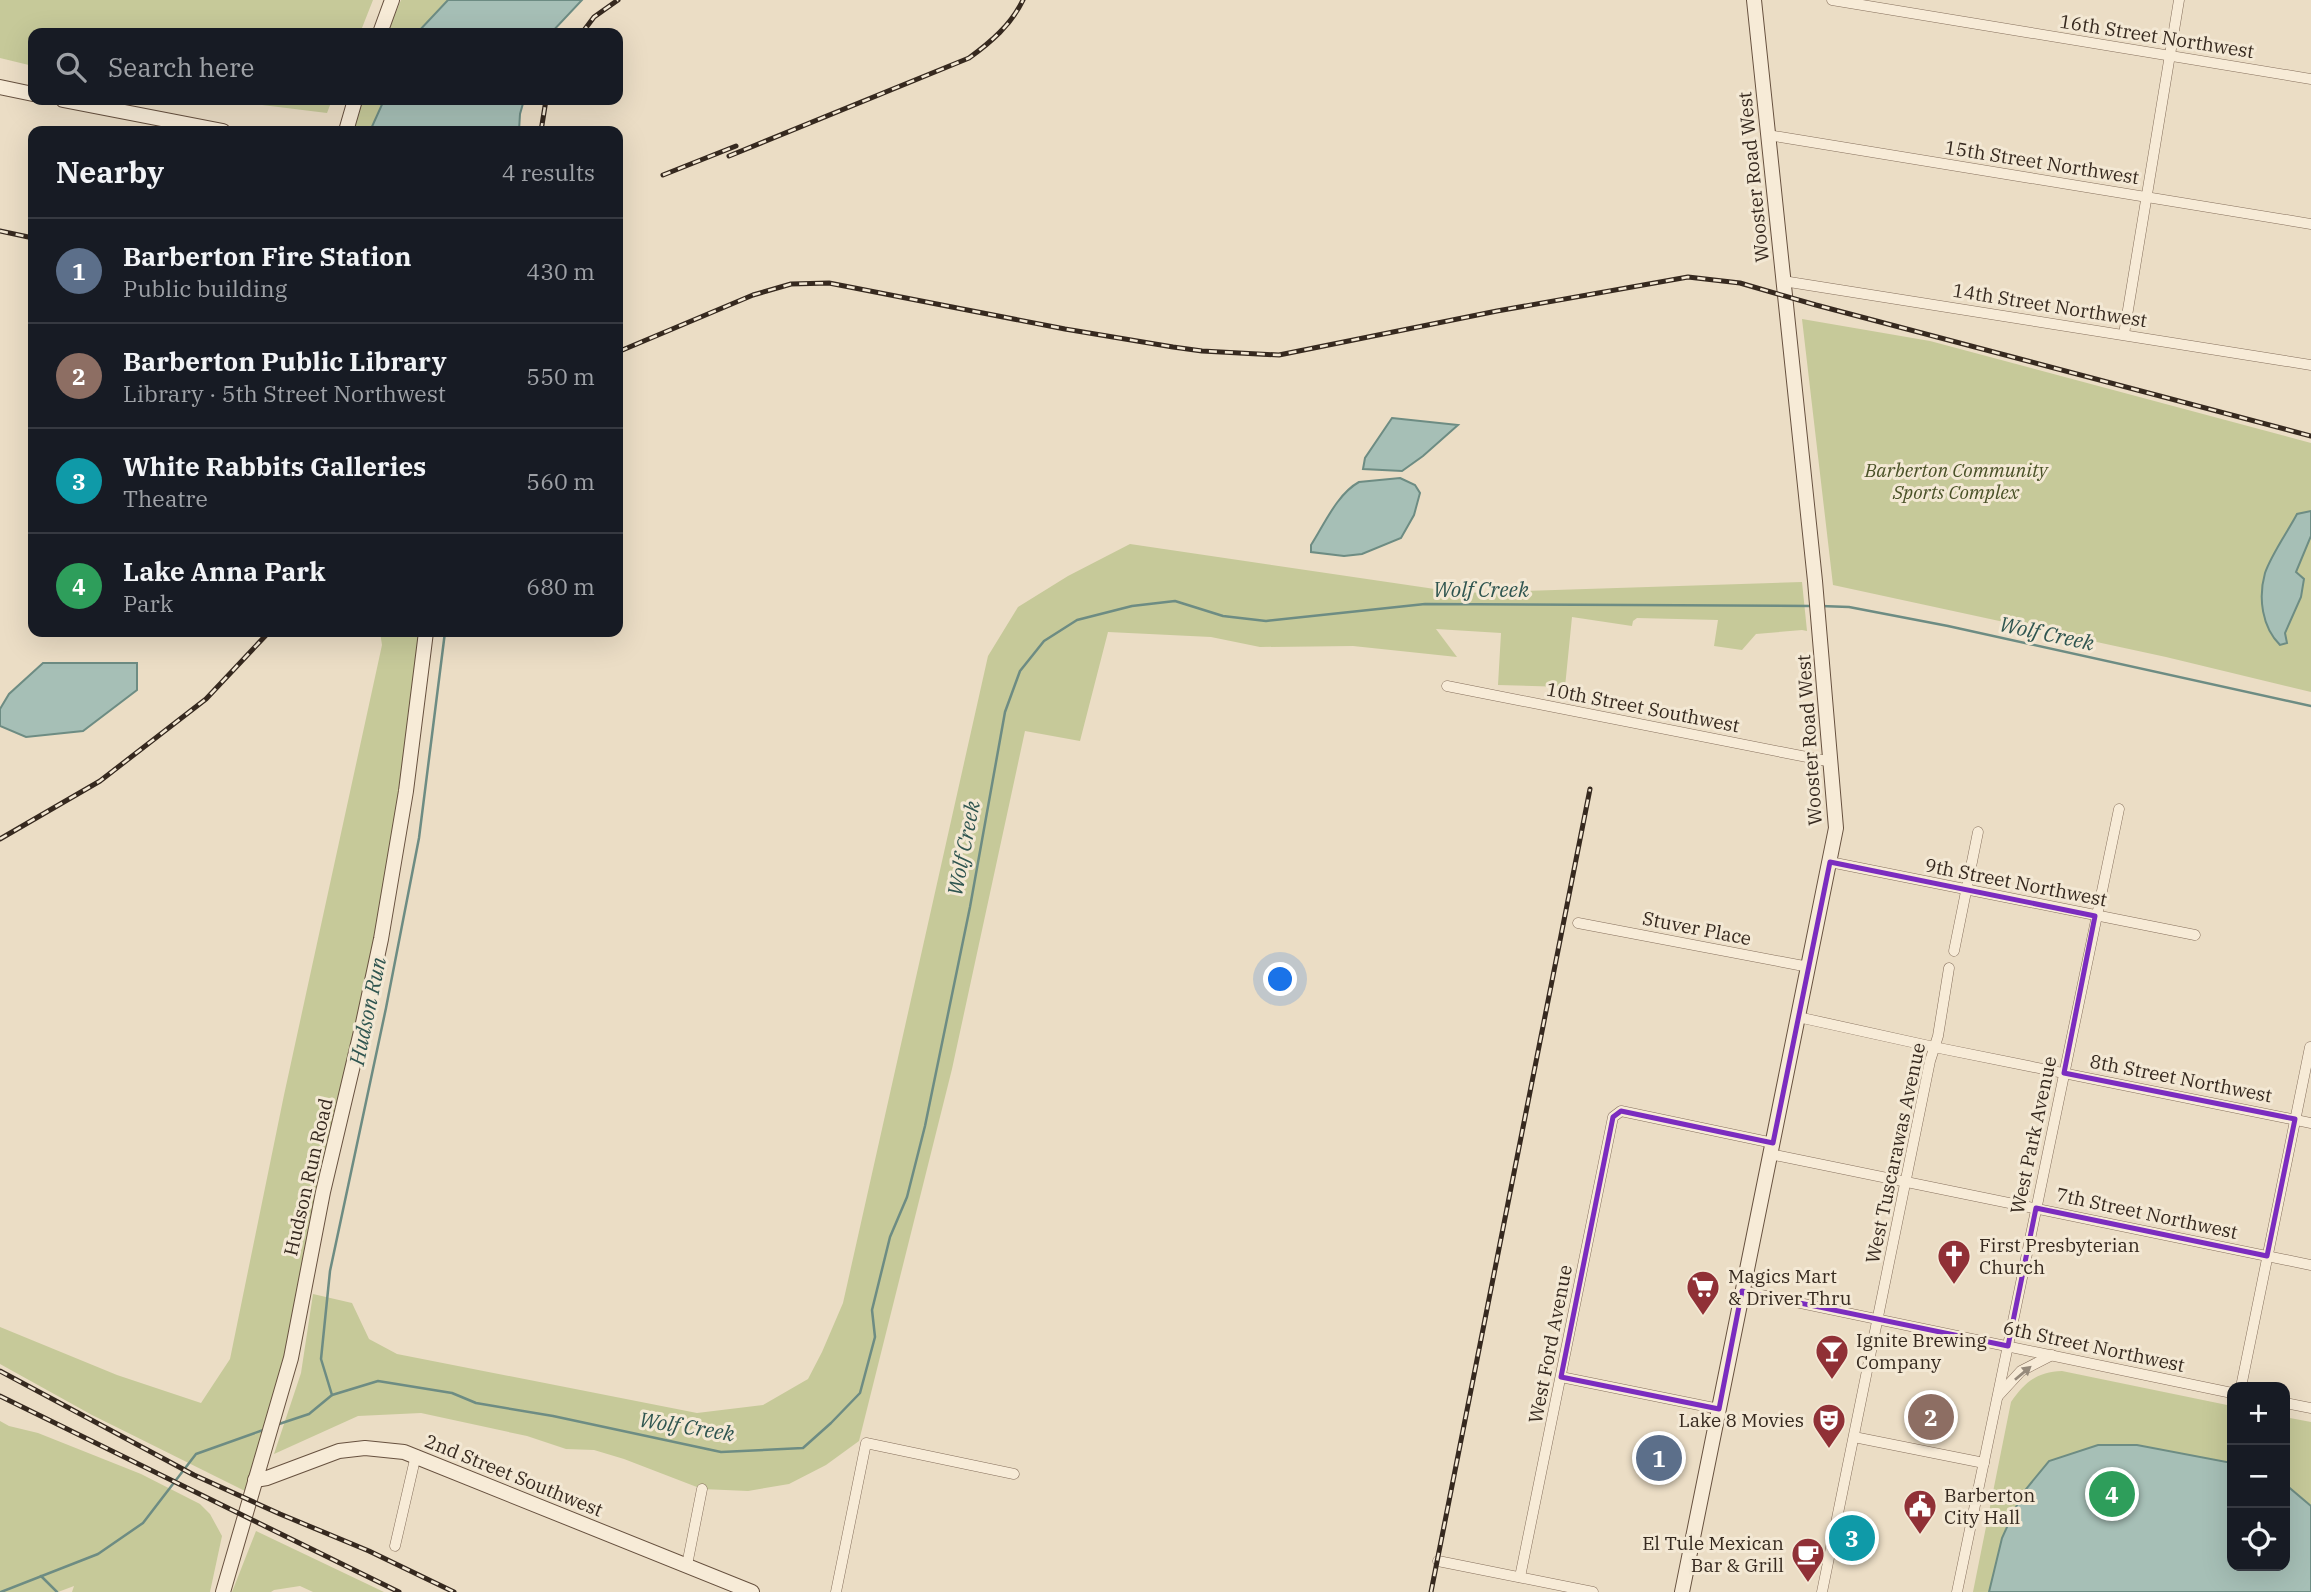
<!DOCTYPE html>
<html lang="en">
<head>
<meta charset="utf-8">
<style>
  :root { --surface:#171b24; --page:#20242c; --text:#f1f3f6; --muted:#9ea1a6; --line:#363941; --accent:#0b8043 }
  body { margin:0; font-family:"IBM Plex Serif",serif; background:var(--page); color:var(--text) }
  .controls { position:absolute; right:21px; bottom:21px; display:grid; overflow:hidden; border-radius:14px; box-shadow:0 7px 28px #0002 }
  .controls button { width:63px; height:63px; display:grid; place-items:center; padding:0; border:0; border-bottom:2px solid var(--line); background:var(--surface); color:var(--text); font:35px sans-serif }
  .you { position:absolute; left:1281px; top:980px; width:24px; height:24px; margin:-18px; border:5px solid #fff; border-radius:50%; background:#1a73e8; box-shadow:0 0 0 10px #1a73e833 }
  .badge { display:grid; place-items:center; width:46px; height:46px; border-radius:50%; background:var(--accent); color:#fff; font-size:23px; font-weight:700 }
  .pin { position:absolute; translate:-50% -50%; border:4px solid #fff; box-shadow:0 2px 7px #0006 }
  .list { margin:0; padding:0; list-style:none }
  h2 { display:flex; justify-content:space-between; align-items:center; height:91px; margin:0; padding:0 28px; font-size:30px }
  h2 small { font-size:23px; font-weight:400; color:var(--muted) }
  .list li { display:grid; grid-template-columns:46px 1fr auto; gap:21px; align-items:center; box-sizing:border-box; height:105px; padding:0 28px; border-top:2px solid var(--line) }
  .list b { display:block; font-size:26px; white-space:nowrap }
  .list p { margin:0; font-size:23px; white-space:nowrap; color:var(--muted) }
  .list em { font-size:23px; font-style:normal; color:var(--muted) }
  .icon { flex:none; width:38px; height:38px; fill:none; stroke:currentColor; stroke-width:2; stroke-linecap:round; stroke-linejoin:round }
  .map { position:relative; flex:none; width:2311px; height:1592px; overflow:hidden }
  .search { position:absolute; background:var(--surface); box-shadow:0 7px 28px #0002; left:28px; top:28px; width:595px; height:77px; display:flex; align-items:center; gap:18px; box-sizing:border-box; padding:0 24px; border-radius:14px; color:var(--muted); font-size:26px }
  .panel { position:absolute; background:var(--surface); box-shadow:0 7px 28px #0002; left:28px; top:126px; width:595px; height:511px; border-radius:14px }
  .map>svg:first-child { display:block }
  .green { fill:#c6c999 }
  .water { fill:#a6bfb6; stroke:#6d8c83; stroke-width:2 }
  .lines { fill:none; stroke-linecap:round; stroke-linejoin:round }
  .stream { stroke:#6d8c83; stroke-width:2.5 }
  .street-casing { stroke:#856f5c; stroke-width:11 }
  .secondary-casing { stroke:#67513f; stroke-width:16 }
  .street { stroke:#f7ebd7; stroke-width:10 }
  .secondary { stroke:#f7ebd7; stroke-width:14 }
  .rail-casing { stroke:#36291f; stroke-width:5 }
  .rail { stroke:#f3e8d4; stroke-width:2.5; stroke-dasharray:8; stroke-linecap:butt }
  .oneway { fill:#968a7b }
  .marked { fill:none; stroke:#7b2cbf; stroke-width:5; stroke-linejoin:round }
  .labels { text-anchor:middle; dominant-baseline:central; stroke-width:6; stroke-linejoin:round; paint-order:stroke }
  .street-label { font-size:19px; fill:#36291f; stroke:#f3e8d4 }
  .park-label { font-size:19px; font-style:italic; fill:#495127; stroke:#f3e8d4 }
  .poi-label { font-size:19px; fill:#36291f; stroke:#f3e8d4; text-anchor:start }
  .water-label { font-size:21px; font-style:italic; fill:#2f5550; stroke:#f3e8d4 }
</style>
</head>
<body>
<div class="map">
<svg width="2311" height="1592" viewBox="0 0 2311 1592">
  <rect width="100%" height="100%" fill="#ebddc5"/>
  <!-- green -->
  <g class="green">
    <path d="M0,0H373L360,33H33V66L0,58Z"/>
    <path d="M401,0H448L417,33H387Z"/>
    <path d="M186,100H332L327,113L239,102Z"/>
    <path d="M363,100H384L370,131H356V120Z"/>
    <path d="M1802,319L1930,341L2311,443V692L2166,657L1833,585Z"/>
    <path d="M1130,544L1462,593L1802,582L1807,631L1802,630L1756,634L1742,650L1714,646L1718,620L1637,618L1633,621L1632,626L1572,617L1565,687L1498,685L1501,633L1436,629L1457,657L1353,646L1260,647L1211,637L1108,632L1080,741L1025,731L952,1069L859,1441L826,1465L789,1484L748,1491L702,1489L624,1459L594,1450L566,1449L527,1436L421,1413L358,1416L274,1454L301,1373L313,1294L352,1303L369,1339L397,1354L697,1413L763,1405L808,1379L822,1352L843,1303L988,656L1018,607L1068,576Z"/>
    <path d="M380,632H426L406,791L311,1248L251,1494L92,1415L0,1364V1327L117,1375L201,1403L230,1359L284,1095L382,645Z"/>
    <path d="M2062,1371L2232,1406V1566H2285V1417L2311,1422V1592H1973L2011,1402C2025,1382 2037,1372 2062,1371Z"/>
    <path d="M0,1421L9,1426L38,1433L141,1474L200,1504L210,1514L222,1536L210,1592H72L74,1586L58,1592H0Z"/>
    <path d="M256,1531L384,1592H313L300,1586L274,1590L271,1592H232Z"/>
  </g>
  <!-- water -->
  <g class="water">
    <path d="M448,0H582L551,33H417Z"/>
    <path d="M384,100H524L520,114L519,131H370Z"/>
    <path d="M1392,418L1458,425L1423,456L1402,471L1363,469L1365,458Z"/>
    <path d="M1400,478L1415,485L1420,493L1414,515L1401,538L1362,554L1344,556L1311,552V545C1324,525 1337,494 1359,482Z"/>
    <path d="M2311,511V536L2296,572L2304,579L2301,597L2285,633L2287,643L2280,645C2262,627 2258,598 2265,573C2271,555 2288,531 2297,514Z"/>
    <path d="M43,663H137V690L83,731L26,737L0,726V709L9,694Z"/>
    <path d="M2098,1445H2137L2232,1463V1566H2285V1484L2311,1506V1592H1989L2002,1538L2022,1494L2049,1461Z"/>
  </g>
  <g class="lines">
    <!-- stream -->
    <g class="stream">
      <path d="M1821,606L1849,607L1948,626L2311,706"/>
      <path d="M332,1395L321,1359L330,1271L386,1008L419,838L445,632"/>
      <path d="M276,1425L309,1414L332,1395L378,1381L452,1393L476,1403L553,1416L721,1452L803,1448L831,1423L860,1393L875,1337L872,1310L890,1237L907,1197L925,1126L970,907L1005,712L1020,671L1044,641L1077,620L1132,606L1175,601L1223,616L1266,621L1425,604L1811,606"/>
      <path d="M41,1576L57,1592"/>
      <path d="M1,1592L98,1554L143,1523L196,1454L266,1429"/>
    </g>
    <defs>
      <g id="street">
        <path d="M1832,0L2311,79"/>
        <path d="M1768,135L2311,224"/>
        <path d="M1783,281L2311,365"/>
        <path d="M2124,334L2179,0"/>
        <path d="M1447,686L1832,762"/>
        <path d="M1830,862L2195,935"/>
        <path d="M1578,923L1809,967"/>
        <path d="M1954,951L1978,832"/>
        <path d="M1798,1017L1934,1047L2311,1123"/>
        <path d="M1770,1154L2311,1265"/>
        <path d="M1742,1291L2232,1393"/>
        <path d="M1561,1377L1719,1409"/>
        <path d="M2241,1387L2310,1047"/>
        <path d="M1998,1396L2021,1371L2052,1355"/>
        <path d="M2285,1403L2311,1408"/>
        <path d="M1854,1437L1984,1463"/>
        <path d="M395,1546L416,1455"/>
        <path d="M1438,1561L1593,1592"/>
        <path d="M687,1565L702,1489"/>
        <path d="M1520,1577L1613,1117L1621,1111L1773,1143"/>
        <path d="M836,1592L866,1443L1014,1474"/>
        <path d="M1822,1592L1930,1061L1938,1036L1949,968"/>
        <path d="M1957,1592L2119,809"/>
      </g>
      <g id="secondary">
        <path d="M380,33L392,0"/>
        <path d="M0,87L33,94"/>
        <path d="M63,100L223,131"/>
        <path d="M346,131L355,100"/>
        <path d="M255,1480L267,1478L339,1451L365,1448L404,1452L752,1592"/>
        <path d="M223,1592L291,1358L323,1192L363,1023L381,939L406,791L426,632"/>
        <path d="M1682,1592L1836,828L1815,581L1754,0"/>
      </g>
    </defs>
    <!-- street casing -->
    <use href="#street" class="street-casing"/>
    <!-- secondary casing -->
    <use href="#secondary" class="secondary-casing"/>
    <!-- street -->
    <use href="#street" class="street"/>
    <!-- secondary -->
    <use href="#secondary" class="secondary"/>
    <defs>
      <g id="rail">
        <path d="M582,33L594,17L618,0"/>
        <path d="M541,131L546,100"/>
        <path d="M729,156L969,58C991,42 1011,25 1023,0"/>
        <path d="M663,175L736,146"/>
        <path d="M0,231L33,238"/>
        <path d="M620,351L753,295L791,284L829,283L1065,329L1173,347L1202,351L1279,355L1497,311L1688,277L1740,283L1816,305L2311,436"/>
        <path d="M0,839L100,781L206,699L269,632"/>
        <path d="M0,1371L194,1475L280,1514L369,1551L454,1592"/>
        <path d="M0,1396L399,1592"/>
        <path d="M1431,1592L1590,789"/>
      </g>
    </defs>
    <!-- rail casing -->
    <use href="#rail" class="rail-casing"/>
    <!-- rail -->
    <use href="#rail" class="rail"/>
  </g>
  <!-- one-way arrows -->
  <defs><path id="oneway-solid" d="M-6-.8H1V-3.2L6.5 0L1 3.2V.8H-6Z" transform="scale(1.75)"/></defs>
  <use class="oneway" href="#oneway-solid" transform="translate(2023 1373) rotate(-40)"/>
  <!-- marked area -->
  <path class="marked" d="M1830,862L2095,916L2064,1073L2295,1119L2267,1256L2036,1208L2008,1346L1742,1291L1719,1409L1561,1377L1613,1117L1621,1111L1773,1143Z"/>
  <!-- icons -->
  <defs>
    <symbol id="church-pin" viewBox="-11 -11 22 30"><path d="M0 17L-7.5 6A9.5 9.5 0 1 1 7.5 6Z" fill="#903036" stroke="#f3e8d4"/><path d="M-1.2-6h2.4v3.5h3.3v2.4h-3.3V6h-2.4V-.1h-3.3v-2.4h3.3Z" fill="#fff"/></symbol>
    <symbol id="supermarket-pin" viewBox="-11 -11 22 30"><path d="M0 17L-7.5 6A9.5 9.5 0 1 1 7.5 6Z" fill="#903036" stroke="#f3e8d4"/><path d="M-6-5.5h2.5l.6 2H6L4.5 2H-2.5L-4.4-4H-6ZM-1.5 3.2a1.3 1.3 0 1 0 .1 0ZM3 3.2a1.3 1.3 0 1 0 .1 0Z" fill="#fff"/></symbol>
    <symbol id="bar-pin" viewBox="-11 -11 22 30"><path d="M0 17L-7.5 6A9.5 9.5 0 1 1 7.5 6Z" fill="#903036" stroke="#f3e8d4"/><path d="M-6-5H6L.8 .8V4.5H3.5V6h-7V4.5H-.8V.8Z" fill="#fff"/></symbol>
    <symbol id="theatre-pin" viewBox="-11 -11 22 30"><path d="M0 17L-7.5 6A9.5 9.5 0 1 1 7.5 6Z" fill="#903036" stroke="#f3e8d4"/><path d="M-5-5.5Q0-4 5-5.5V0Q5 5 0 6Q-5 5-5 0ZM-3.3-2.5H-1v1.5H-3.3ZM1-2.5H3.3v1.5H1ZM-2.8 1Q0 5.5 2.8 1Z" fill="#fff"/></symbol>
    <symbol id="civic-pin" viewBox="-11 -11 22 30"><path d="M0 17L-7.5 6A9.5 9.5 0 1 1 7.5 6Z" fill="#903036" stroke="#f3e8d4"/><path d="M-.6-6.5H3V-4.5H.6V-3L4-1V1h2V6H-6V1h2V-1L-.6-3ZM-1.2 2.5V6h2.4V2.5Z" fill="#fff"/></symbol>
    <symbol id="cafe-pin" viewBox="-11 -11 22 30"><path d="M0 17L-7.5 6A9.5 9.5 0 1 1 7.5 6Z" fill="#903036" stroke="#f3e8d4"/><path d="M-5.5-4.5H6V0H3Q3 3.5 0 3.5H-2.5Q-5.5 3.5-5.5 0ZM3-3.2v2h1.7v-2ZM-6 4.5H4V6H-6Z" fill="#fff"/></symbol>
  </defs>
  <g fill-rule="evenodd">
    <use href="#church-pin" x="1935" y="1237" width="38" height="52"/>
    <use href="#supermarket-pin" x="1684" y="1268" width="38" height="52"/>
    <use href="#bar-pin" x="1813" y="1332" width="38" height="52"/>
    <use href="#theatre-pin" x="1810" y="1401" width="38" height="52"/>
    <use href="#civic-pin" x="1901" y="1487" width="38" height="52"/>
    <use href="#cafe-pin" x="1789" y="1535" width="38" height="52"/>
  </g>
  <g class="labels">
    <!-- street labels -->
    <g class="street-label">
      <text transform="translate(2157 36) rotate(9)">16th Street Northwest</text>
      <text transform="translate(2042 162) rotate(9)">15th Street Northwest</text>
      <text transform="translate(1753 177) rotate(-96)">Wooster Road West</text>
      <text transform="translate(2050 305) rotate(9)">14th Street Northwest</text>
      <text transform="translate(1643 707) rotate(11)">10th Street Southwest</text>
      <text transform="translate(1809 740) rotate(-94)">Wooster Road West</text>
      <text transform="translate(2016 882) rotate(11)">9th Street Northwest</text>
      <text transform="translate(1697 928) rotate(11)">Stuver Place</text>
      <text transform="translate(2181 1078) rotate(11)">8th Street Northwest</text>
      <text transform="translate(2033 1135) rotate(-78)">West Park Avenue</text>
      <text transform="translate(1895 1153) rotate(-78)">West Tuscarawas Avenue</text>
      <text transform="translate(308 1177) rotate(-77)">Hudson Run Road</text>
      <text transform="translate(2147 1213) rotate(12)">7th Street Northwest</text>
      <text transform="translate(1550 1344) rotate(-79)">West Ford Avenue</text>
      <text transform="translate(2094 1346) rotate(12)">6th Street Northwest</text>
      <text transform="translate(514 1475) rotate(22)">2nd Street Southwest</text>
    </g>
    <!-- park labels -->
    <g class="park-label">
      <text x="1956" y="470">Barberton Community<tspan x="1956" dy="22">Sports Complex</tspan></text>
    </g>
    <!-- poi labels -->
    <g class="poi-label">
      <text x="1979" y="1245">First Presbyterian<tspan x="1979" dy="22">Church</tspan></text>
      <text x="1728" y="1276">Magics Mart<tspan x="1728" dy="22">&amp; Driver Thru</tspan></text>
      <text x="1856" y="1340">Ignite Brewing<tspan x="1856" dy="22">Company</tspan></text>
      <text x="1804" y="1420" text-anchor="end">Lake 8 Movies</text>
      <text x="1944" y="1495">Barberton<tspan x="1944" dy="22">City Hall</tspan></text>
      <text x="1784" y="1543" text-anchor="end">El Tule Mexican<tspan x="1784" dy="22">Bar &amp; Grill</tspan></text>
    </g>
    <!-- water labels -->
    <g class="water-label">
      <text x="1481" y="589">Wolf Creek</text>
      <text transform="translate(2047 633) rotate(12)">Wolf Creek</text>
      <text transform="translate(963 848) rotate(-79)">Wolf Creek</text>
      <text transform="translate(367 1011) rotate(-78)">Hudson Run</text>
      <text transform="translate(687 1426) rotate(9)">Wolf Creek</text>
    </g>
  </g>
</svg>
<div class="controls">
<button>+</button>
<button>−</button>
<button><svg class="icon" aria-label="locate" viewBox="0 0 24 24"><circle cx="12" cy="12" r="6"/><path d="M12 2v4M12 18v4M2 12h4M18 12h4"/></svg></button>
</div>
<div class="you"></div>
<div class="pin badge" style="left:1659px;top:1458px;background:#5c6f8a">1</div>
<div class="pin badge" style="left:1931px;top:1417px;background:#8d6e63">2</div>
<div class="pin badge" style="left:1852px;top:1538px;background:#0f9aa8">3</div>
<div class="pin badge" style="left:2112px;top:1494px;background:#2e9e5b">4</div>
<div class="search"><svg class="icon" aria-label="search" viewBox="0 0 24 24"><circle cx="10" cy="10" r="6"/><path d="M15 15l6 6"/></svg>Search here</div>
<section class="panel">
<h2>Nearby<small>4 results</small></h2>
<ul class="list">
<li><span class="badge" style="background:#5c6f8a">1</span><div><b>Barberton Fire Station</b><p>Public building</p></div><em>430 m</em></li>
<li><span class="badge" style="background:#8d6e63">2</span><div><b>Barberton Public Library</b><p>Library · 5th Street Northwest</p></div><em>550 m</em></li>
<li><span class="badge" style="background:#0f9aa8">3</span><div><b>White Rabbits Galleries</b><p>Theatre</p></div><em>560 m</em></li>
<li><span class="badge" style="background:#2e9e5b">4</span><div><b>Lake Anna Park</b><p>Park</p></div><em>680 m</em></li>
</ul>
</section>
</div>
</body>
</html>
